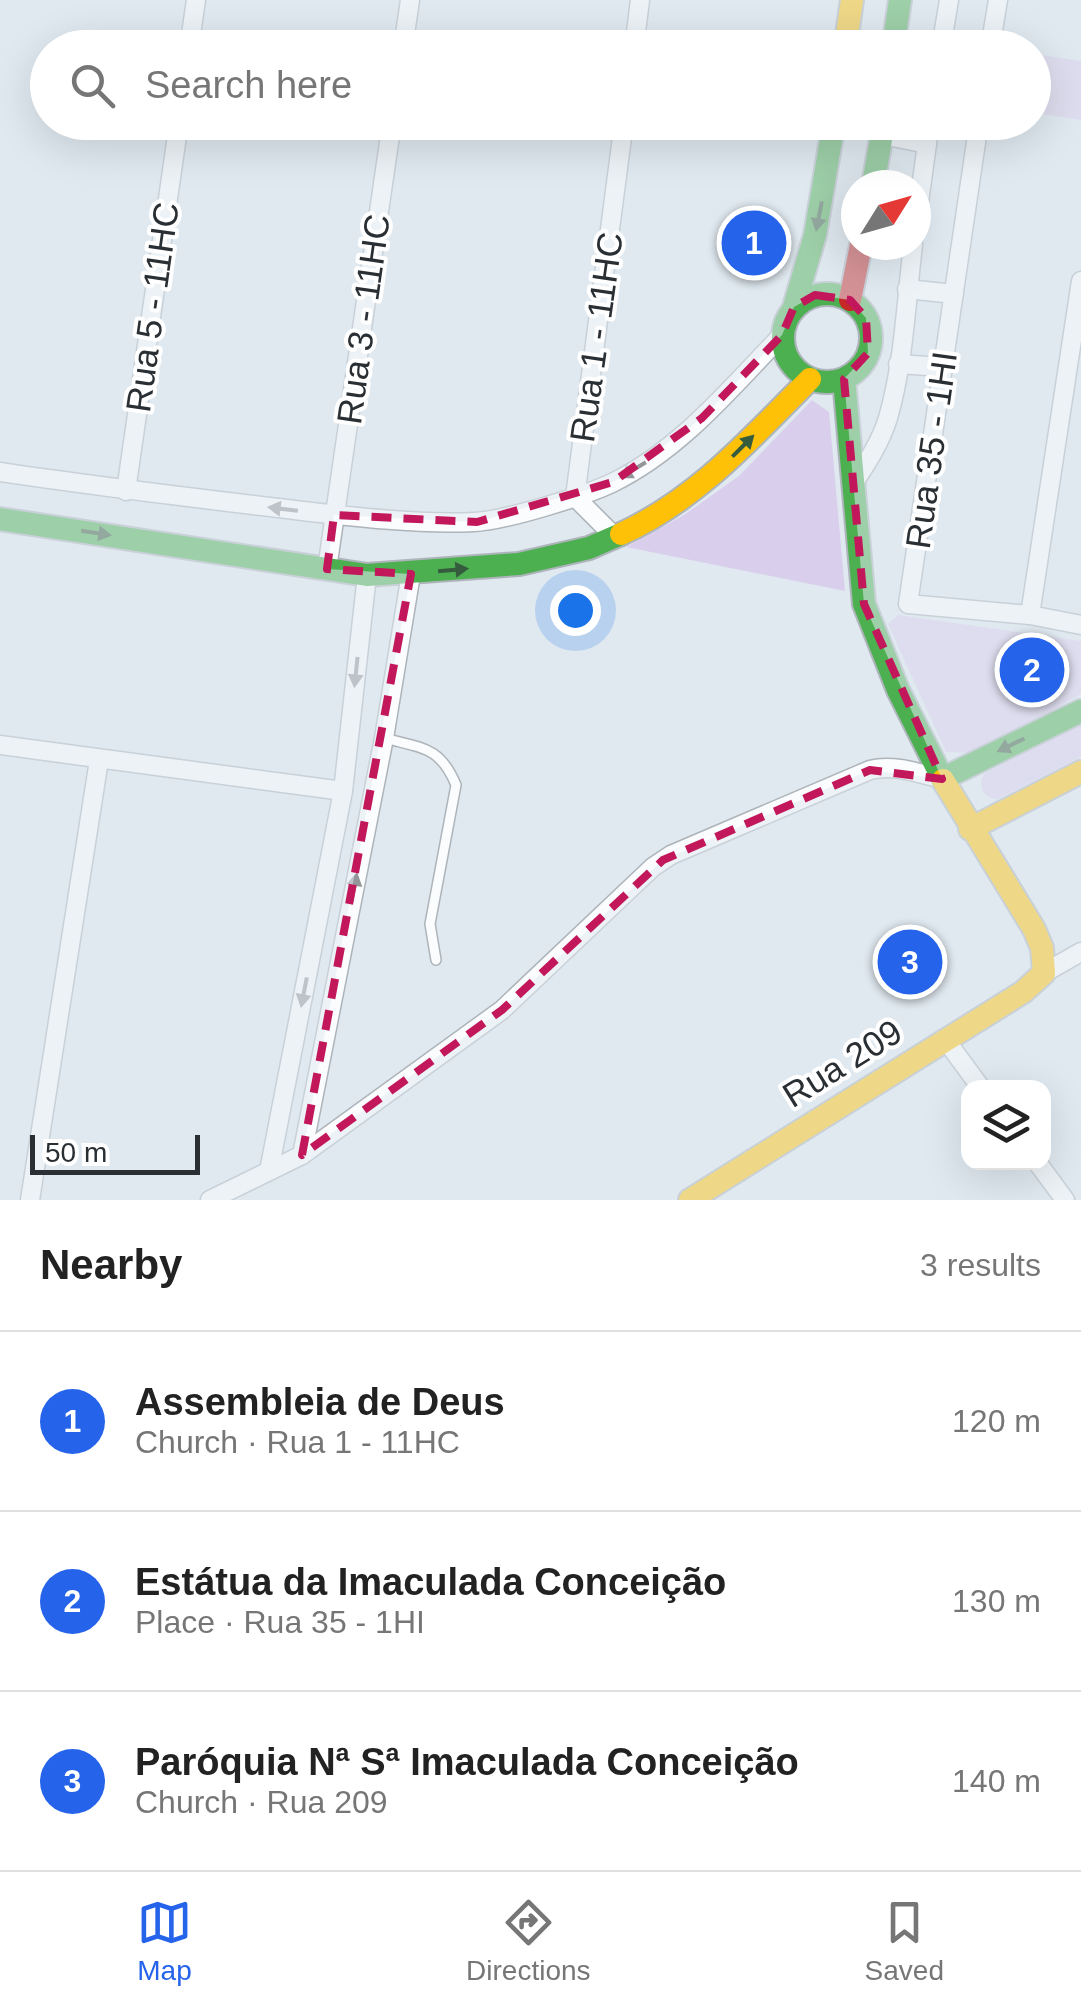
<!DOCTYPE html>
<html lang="en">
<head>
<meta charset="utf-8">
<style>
  :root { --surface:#fff; --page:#f6f6f6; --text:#222; --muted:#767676; --line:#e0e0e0; --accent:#2563eb }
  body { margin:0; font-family:Arial,sans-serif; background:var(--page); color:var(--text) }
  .controls { position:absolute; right:30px; bottom:30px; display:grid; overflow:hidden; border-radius:20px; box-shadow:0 10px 40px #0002 }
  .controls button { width:90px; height:90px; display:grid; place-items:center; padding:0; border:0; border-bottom:2px solid var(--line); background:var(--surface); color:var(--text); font:50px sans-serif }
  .compass { position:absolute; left:841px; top:170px; width:90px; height:90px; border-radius:50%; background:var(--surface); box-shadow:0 10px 40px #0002; rotate:53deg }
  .scale { position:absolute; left:30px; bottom:25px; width:170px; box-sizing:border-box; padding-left:10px; border:5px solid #2a2f34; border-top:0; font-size:28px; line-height:35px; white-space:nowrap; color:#2a2f34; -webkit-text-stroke:8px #fff; paint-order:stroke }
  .you { position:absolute; left:575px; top:610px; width:35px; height:35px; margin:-25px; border:8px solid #fff; border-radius:50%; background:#1a73e8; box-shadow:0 0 0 15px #1a73e833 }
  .badge { display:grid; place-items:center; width:65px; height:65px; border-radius:50%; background:var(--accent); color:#fff; font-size:32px; font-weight:700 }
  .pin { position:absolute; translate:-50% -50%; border:5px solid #fff; box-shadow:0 2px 10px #0006 }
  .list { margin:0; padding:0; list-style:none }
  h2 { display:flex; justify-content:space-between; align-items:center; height:130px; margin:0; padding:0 40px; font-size:42px }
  h2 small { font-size:32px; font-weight:400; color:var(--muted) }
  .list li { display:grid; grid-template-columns:65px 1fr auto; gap:30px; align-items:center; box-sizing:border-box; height:180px; padding:0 40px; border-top:2px solid var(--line) }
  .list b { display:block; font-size:38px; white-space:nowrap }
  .list p { margin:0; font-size:32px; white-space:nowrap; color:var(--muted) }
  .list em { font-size:32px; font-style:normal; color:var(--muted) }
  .icon { flex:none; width:55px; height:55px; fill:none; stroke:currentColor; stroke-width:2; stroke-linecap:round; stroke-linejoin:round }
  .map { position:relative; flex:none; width:1081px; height:1200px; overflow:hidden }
  .search { position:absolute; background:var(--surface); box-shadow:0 10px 40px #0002; left:30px; right:30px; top:30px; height:110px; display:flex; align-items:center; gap:25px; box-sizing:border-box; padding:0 35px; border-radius:55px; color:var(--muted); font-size:38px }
  .sheet { height:670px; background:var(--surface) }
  nav { display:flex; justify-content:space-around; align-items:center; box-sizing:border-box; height:140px; border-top:2px solid var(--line); background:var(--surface); font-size:28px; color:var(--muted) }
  nav a { display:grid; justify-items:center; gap:5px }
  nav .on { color:var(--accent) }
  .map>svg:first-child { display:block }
  .green { fill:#daceed }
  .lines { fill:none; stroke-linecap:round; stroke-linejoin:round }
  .lane-casing { stroke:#adb4ba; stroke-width:12 }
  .street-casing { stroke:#adb4ba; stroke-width:21 }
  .fast-casing { stroke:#adb4ba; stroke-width:26 }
  .slow-casing { stroke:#adb4ba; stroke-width:26 }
  .jam-casing { stroke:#adb4ba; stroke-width:26 }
  .lane { stroke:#fafcfd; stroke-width:9 }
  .street { stroke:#fafcfd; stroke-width:18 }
  .fast { stroke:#4caf50; stroke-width:22 }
  .slow { stroke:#ffc107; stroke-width:22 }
  .jam { stroke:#c62828; stroke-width:22 }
  .oneway { fill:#365c3e }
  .oneway2 { fill:#929698 }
  .marked { fill:none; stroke:#c2185b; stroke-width:8; stroke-dasharray:20 12; stroke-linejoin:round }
  .labels { text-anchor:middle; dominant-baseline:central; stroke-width:8; stroke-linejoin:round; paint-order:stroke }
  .street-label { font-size:35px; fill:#2a2f34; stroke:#fff }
</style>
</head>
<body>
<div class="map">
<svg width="1081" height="1200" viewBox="0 0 1081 1200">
  <rect width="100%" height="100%" fill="#e0e9f0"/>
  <!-- green -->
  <g class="green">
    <path d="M1034,54L1081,61V120L1034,113Z"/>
    <path d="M812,400L829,412L845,591L626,547L684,515L739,476Z"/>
    <path d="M898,615L1081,641V694L979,753L946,752L888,624Z"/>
    <path d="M1081,724V757L998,799C983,799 977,786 984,774Z"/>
  </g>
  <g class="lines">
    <defs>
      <path id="lane" d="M384,738C421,748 440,746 456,785L430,924L436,960"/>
      <g id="street">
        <path d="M189,48L196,0"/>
        <path d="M403,48L410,0"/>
        <path d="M634,48L640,0"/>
        <path d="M941,48L949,0"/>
        <path d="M990,48L998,0"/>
        <path d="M979,122L908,604L1030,615L1081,625"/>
        <path d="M883,135L927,144"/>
        <path d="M916,224L930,122"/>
        <path d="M907,289L954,294"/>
        <path d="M898,364L943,367"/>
        <path d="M0,472C92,486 185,497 278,508C338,515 414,525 474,522C504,521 584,496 612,483C680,450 731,388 782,335"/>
        <path d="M855,481C868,461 881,441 888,418C904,363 906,302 913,245"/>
        <path d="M126,491L179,122"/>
        <path d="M614,536L575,497L624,122"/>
        <path d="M327,569L392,122"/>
        <path d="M1030,615L1081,281"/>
        <path d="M0,745L343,791"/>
        <path d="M1044,973L1081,952"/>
        <path d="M945,1039L981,1088"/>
        <path d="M302,1155L384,738L411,574"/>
        <path d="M1037,1162L1065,1200"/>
        <path d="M269,1171L343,791L367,575"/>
        <path d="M30,1200L99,760"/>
        <path d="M210,1200L302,1155L502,1010L653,867L671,855L870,770C894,764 918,773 942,779"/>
      </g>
      <g id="fast">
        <path d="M893,48L900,0"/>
        <path d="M873,185L884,122"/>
        <circle cx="827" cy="338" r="44"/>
        <path d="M794,307L815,235L834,122"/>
        <path d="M844,379L864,604L898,690L943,780"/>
        <path d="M0,519L367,575L519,564L589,548L621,534"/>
        <path d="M942,779L1081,711"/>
      </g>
      <g id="slow">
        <path d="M845,48L852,0"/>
        <path d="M621,534C698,499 752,437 810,379"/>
        <path d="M970,829L1081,772"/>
        <path d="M690,1200L1023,992L1044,973L1042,948L1034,929L943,780"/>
      </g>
      <path id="jam" d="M850,300L861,245"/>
    </defs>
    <!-- lane casing -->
    <use href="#lane" class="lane-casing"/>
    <!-- street casing -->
    <use href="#street" class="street-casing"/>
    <!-- fast casing -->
    <use href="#fast" class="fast-casing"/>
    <!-- slow casing -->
    <use href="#slow" class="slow-casing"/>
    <!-- jam casing -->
    <use href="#jam" class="jam-casing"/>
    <!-- lane -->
    <use href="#lane" class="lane"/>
    <!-- street -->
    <use href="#street" class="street"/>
    <!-- fast -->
    <use href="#fast" class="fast"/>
    <!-- slow -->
    <use href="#slow" class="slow"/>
    <!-- jam -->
    <use href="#jam" class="jam"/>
  </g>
  <!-- one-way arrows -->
  <defs><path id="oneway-solid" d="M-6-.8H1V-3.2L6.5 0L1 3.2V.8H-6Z" transform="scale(2.5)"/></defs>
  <g class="oneway">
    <use href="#oneway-solid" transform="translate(819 216) rotate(101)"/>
    <use href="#oneway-solid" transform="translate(743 446) rotate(-45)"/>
    <use href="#oneway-solid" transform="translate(96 533) rotate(9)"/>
    <use href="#oneway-solid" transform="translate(453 570) rotate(-5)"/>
    <use href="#oneway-solid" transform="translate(1011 745) rotate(154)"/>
  </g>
  <g class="oneway2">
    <use href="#oneway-solid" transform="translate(633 470) rotate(149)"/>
    <use href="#oneway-solid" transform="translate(283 509) rotate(-173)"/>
    <use href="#oneway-solid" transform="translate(356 672) rotate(96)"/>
    <use href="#oneway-solid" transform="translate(354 888) rotate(-79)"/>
    <use href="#oneway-solid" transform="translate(304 992) rotate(101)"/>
  </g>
  <!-- marked area -->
  <path d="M0 0H1081V1200H0ZM815,295L850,300L866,318L868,353L844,379L864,604L942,779L870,770L663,860L502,1010L302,1155L411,574L327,569L334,515L477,522L613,482L702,418L782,335L794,307Z" fill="#e0e9f0" fill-opacity=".55" fill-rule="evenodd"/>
  <path class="marked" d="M815,295L850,300L866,318L868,353L844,379L864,604L942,779L870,770L663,860L502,1010L302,1155L411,574L327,569L334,515L477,522L613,482L702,418L782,335L794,307Z"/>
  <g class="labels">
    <!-- street labels -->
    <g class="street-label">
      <text transform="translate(152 307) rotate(-82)">Rua 5 - 11HC</text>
      <text transform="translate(363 319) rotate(-82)">Rua 3 - 11HC</text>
      <text transform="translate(596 337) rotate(-82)">Rua 1 - 11HC</text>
      <text transform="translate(931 450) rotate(-82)">Rua 35 - 1HI</text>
      <text transform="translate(842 1063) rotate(-32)">Rua 209</text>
    </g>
  </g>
</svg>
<div class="controls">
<button><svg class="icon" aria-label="layers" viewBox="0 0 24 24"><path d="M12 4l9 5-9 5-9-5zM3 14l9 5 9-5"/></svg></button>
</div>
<svg class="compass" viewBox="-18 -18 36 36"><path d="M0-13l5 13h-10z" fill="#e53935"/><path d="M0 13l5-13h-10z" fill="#767676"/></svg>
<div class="scale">50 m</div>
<div class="you"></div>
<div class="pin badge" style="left:754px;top:243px">1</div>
<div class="pin badge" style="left:1032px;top:670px">2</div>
<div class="pin badge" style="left:910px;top:962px">3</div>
<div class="search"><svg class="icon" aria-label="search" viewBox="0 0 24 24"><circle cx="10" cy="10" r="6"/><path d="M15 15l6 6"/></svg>Search here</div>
</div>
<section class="sheet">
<h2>Nearby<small>3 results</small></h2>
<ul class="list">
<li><span class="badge">1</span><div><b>Assembleia de Deus</b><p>Church · Rua 1 - 11HC</p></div><em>120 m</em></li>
<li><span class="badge">2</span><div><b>Estátua da Imaculada Conceição</b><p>Place · Rua 35 - 1HI</p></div><em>130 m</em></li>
<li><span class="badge">3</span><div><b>Paróquia Nª Sª Imaculada Conceição</b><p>Church · Rua 209</p></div><em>140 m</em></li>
</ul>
</section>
<nav>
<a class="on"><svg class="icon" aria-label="map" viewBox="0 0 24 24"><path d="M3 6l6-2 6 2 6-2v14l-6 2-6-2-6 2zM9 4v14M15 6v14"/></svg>Map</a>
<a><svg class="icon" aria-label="directions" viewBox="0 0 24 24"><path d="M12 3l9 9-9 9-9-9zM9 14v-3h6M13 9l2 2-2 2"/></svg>Directions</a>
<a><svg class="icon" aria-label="saved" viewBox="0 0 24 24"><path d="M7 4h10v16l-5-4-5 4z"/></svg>Saved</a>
</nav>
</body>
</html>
